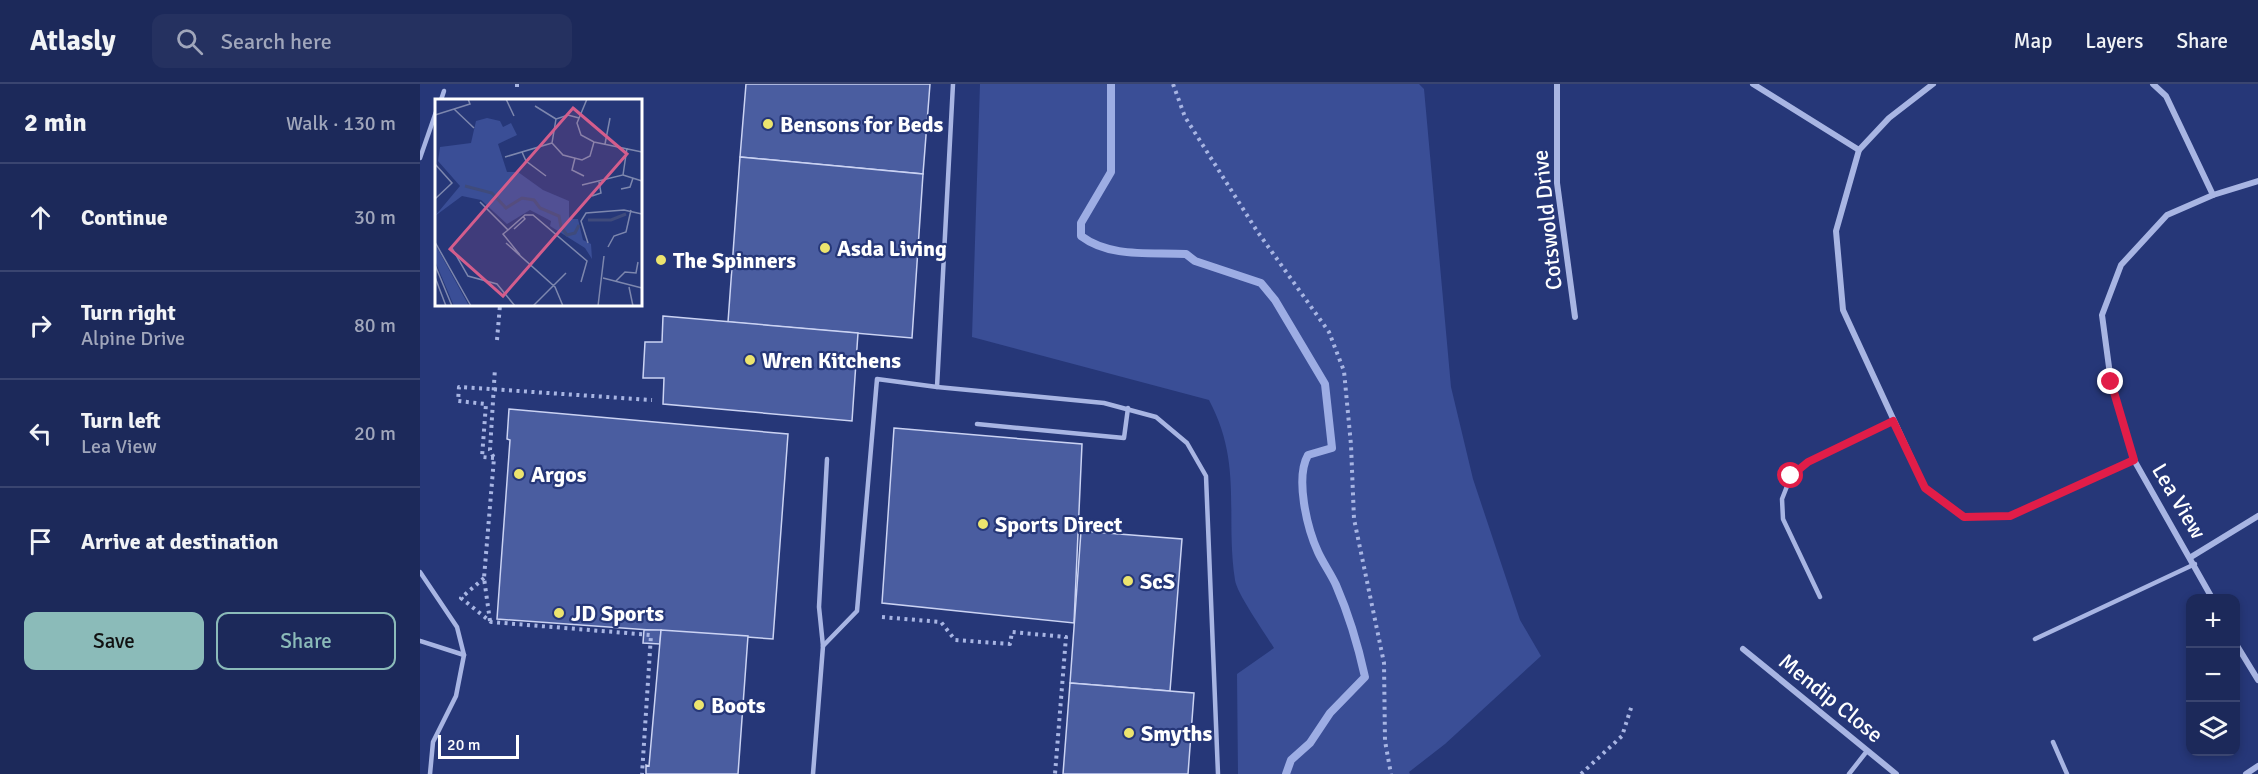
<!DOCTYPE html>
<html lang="en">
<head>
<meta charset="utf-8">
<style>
  :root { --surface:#1c295a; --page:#253160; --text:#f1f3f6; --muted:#a0a6bb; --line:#3a4570; --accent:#8bbbb9 }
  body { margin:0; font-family:Signika,sans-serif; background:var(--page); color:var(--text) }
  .controls { position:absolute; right:18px; bottom:18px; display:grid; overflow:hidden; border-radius:12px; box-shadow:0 3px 9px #0003 }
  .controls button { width:54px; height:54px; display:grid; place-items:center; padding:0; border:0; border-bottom:2px solid var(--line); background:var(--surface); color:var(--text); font:30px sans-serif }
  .scale { position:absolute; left:18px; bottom:15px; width:81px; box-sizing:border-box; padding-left:6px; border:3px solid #fff; border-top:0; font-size:16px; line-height:21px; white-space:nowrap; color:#fff; -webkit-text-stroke:4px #263778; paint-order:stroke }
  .stop { position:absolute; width:18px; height:18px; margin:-14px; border:4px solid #e11d48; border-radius:50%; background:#fff }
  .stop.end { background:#e11d48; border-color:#fff; box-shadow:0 2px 6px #0008 }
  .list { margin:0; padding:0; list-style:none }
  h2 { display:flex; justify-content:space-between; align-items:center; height:78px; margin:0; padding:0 24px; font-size:26px }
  h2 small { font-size:20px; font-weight:400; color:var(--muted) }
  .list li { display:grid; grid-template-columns:39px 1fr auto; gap:18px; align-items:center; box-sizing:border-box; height:108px; padding:0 24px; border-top:2px solid var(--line) }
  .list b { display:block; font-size:22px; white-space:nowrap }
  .list p { margin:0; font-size:20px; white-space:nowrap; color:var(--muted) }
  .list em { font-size:20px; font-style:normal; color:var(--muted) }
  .actions { display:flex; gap:12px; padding:18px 24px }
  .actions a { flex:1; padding:14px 0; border:2px solid var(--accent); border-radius:12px; text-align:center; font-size:21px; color:var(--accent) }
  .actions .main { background:var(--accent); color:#111 }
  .icon { flex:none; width:33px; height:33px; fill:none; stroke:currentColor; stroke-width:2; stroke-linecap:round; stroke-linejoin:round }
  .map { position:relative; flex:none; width:1838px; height:690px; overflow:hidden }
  header { display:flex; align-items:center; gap:36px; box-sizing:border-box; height:84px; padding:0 30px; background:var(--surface); border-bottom:2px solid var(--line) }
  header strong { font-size:28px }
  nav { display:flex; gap:33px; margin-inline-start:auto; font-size:21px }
  .search { width:420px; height:54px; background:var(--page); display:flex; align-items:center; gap:15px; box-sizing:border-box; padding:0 21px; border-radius:12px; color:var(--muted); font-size:22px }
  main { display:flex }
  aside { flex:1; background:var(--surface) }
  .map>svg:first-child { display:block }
  .green { fill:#3a4e96 }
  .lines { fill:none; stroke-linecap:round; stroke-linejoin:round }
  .stream { stroke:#9dade4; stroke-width:8 }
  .building { fill:#4a5da0; stroke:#cbd3f3; stroke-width:1.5 }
  .path { stroke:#a8b5e3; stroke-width:4; stroke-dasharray:3 4.5; stroke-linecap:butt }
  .service { stroke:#a8b5e3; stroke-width:4.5 }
  .minor { stroke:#a8b5e3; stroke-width:6 }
  .route { stroke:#e11d48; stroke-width:8 }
  .poi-dot { fill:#ece46e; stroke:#263778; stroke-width:2 }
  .labels { text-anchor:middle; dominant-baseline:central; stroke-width:4.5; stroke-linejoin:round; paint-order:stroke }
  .poi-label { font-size:22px; font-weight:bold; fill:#fff; stroke:#263778; text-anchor:start }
  .street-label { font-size:22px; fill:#fff; stroke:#263778 }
  .inset-river { fill:none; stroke:#3f4b7c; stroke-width:3 }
  .inset-road { fill:none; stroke:#7d87ae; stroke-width:1.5 }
  .view { fill:#d45d8c; fill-opacity:0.15; stroke:#d45d8c; stroke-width:3 }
  .inset-edge { fill:none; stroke:#fff; stroke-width:3 }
</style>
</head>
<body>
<header>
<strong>Atlasly</strong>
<div class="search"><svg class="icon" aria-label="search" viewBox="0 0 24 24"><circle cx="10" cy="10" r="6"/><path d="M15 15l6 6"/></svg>Search here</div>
<nav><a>Map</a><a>Layers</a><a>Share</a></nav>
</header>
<main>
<aside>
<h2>2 min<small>Walk · 130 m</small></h2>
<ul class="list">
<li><svg class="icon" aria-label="ahead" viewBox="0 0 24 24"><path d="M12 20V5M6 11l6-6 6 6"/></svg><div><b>Continue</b></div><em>30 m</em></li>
<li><svg class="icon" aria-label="right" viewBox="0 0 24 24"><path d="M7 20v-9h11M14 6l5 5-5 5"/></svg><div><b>Turn right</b><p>Alpine Drive</p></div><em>80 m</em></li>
<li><svg class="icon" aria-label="left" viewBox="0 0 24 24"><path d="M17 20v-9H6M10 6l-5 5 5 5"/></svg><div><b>Turn left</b><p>Lea View</p></div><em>20 m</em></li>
<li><svg class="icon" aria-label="arrive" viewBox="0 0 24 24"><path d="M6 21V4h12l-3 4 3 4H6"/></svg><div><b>Arrive at destination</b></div></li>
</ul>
<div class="actions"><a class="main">Save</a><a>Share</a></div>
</aside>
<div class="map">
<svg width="1838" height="690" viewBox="0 0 1838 690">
  <rect width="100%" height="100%" fill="#263778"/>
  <!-- green -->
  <path class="green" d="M560,0H999L1004,5L1031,303L1053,395L1100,536L1121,572L1025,660L989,688L990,690H818L817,590L854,564C845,549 817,510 815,496C805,430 823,380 789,316L552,253Z"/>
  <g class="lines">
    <!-- stream -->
    <path class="stream" d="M691,0V88L661,139V152C690,174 731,168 766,170L775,177L841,199L855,216L905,300L912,364L888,371C875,394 887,444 898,468C903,479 911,490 916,501C929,531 938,561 945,593L910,629L890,659L871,676L866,690"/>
  </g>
  <!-- building -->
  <g class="building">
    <path d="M326,0H510L503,90L320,73Z"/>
    <path d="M320,73L503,90L492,254L308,238Z"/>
    <path d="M243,232L438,249L432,337L243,320L244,294H223L225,258H242Z"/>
    <path d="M89,325L368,350L353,555L77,535L90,356L87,355Z"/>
    <path d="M474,344L662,360L654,539L462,519Z"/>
    <path d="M661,447L762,455L750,607L650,599Z"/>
    <path d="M224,546H241L240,560L223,559Z"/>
    <path d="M241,546L328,552L318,690H226V681L229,682Z"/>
    <path d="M650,599L774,609L768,690H643Z"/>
  </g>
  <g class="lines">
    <!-- path -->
    <g class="path">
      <path d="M753,0L765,33L837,147L909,248L924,287L931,361L934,435L964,579L965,657L971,690"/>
      <path d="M97,3V0"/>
      <path d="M77,256L80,221"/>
      <path d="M74,374L62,373L66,320L38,317L39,303L232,316"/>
      <path d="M64,494L41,514L71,538L231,551L222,690"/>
      <path d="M462,533L521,538L535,556L590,560L592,548L646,553L635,690"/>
      <path d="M70,537L64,494L74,374L70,366L75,284"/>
      <path d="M1161,690L1202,652L1212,621"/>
    </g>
    <!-- service -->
    <g class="service">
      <path d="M21,16L24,7"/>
      <path d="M0,74L16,28"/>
      <path d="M517,303L684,319L736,333L767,359L786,392L798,690"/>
      <path d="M557,340L704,354L708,324"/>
      <path d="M0,488L37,543L44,571L36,612L13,658L10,690"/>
      <path d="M1400,513L1363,435L1362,415L1371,392L1388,378L1473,337"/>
      <path d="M1615,555L1775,480"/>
      <path d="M0,557L44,571"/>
      <path d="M403,562L437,527L457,295L517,303L533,0"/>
      <path d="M1633,658L1647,690"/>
      <path d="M393,690L403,562L399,523L407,375"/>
      <path d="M1429,690L1447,667"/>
    </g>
    <!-- minor -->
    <g class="minor">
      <path d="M1137,0V99L1155,233"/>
      <path d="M1333,0L1439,66"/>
      <path d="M1513,0L1469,34L1439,66L1416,147L1423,226L1505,404L1544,433L1590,432L1714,376"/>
      <path d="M1733,0L1746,12L1793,111"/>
      <path d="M1771,473L1838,432"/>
      <path d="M1792,514L1714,376L1691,298L1682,231L1701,181L1747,131L1793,111L1838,97"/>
      <path d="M1816,560L1838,596"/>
      <path d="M1323,565L1476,690"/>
      <path d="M1826,690L1838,682"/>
    </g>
  </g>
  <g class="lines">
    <!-- route -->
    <path class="route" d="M1371,392L1388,378L1473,337L1505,404L1544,433L1590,432L1714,376L1691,298"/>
  </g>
  <!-- markers -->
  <g class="poi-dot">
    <circle cx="348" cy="40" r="6"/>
    <circle cx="405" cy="164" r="6"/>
    <circle cx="241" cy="176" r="6"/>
    <circle cx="330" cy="276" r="6"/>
    <circle cx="99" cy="390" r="6"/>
    <circle cx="563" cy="440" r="6"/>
    <circle cx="708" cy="497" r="6"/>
    <circle cx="139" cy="529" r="6"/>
    <circle cx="279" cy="621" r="6"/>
    <circle cx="709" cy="649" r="6"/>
  </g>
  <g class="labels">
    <!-- poi labels -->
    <g class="poi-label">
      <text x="360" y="40">Bensons for Beds</text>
      <text x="417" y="164">Asda Living</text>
      <text x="253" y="176">The Spinners</text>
      <text x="342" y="276">Wren Kitchens</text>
      <text x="111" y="390">Argos</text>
      <text x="575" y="440">Sports Direct</text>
      <text x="720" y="497">ScS</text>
      <text x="151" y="529">JD Sports</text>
      <text x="291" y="621">Boots</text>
      <text x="721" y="649">Smyths</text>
    </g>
    <!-- street labels -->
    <g class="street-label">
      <text transform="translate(1127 136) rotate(-96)">Cotswold Drive</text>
      <text transform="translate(1759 417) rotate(59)">Lea View</text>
      <text transform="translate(1411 614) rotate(39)">Mendip Close</text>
    </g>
  </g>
  <!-- overview -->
  <g transform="translate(15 15)">
    <rect width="207" height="207" fill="#263778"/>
    <path d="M52,19L65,22L68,28L76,24L82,36L63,45L72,73H83L108,91L134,102V120H143L148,141L156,145L157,160L150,149L115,127L116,122L95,111L72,125L46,101L27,97L0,117L25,87L3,62L5,48L36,44L41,22ZM0,145L34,207H19L0,162Z" fill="#3a4e96"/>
    <path class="inset-river" d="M30,87L57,94L71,109L87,99L99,101L105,109L124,117L126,128L132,136L140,134L144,126M153,121H176L191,115"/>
    <path class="inset-road" d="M71,0L79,17M152,0L142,24L146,36L159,43L207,53M100,7L121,20M19,10L39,29M0,16L35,5L33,0M144,19L133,16L121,20L117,44L128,56L147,61L155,57L159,43M170,45L175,19M87,53L91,62L111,77M70,58L117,44M140,59L137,71L149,77M0,65L17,84L0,100M188,76L207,82M147,86L188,76L192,49M186,90L195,88L198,79M157,97L166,94L164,83M45,103L73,131L68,135L85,156M79,130L90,120L88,117M73,131L90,116H98L152,162L146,183M0,143L36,207M71,144L120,188L128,207M153,144L146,122L151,114L189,111L207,115M173,148L179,137L191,133L196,111M17,149L33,177L62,185L80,207M0,166L17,207M0,178L11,207M168,179L207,189M181,182L190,173L201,174L203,163M194,188L198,207M98,207L131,174M163,207L169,157"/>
    <path class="view" d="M138,9L192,55L68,197L15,150Z"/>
    <rect width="207" height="207" class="inset-edge"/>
  </g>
</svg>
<div class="controls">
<button>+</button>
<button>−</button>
<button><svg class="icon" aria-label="layers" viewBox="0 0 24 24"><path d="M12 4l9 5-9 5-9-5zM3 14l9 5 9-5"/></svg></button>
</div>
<div class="scale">20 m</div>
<div class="stop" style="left:1371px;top:392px"></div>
<div class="stop end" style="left:1691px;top:298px"></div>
</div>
</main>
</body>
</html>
